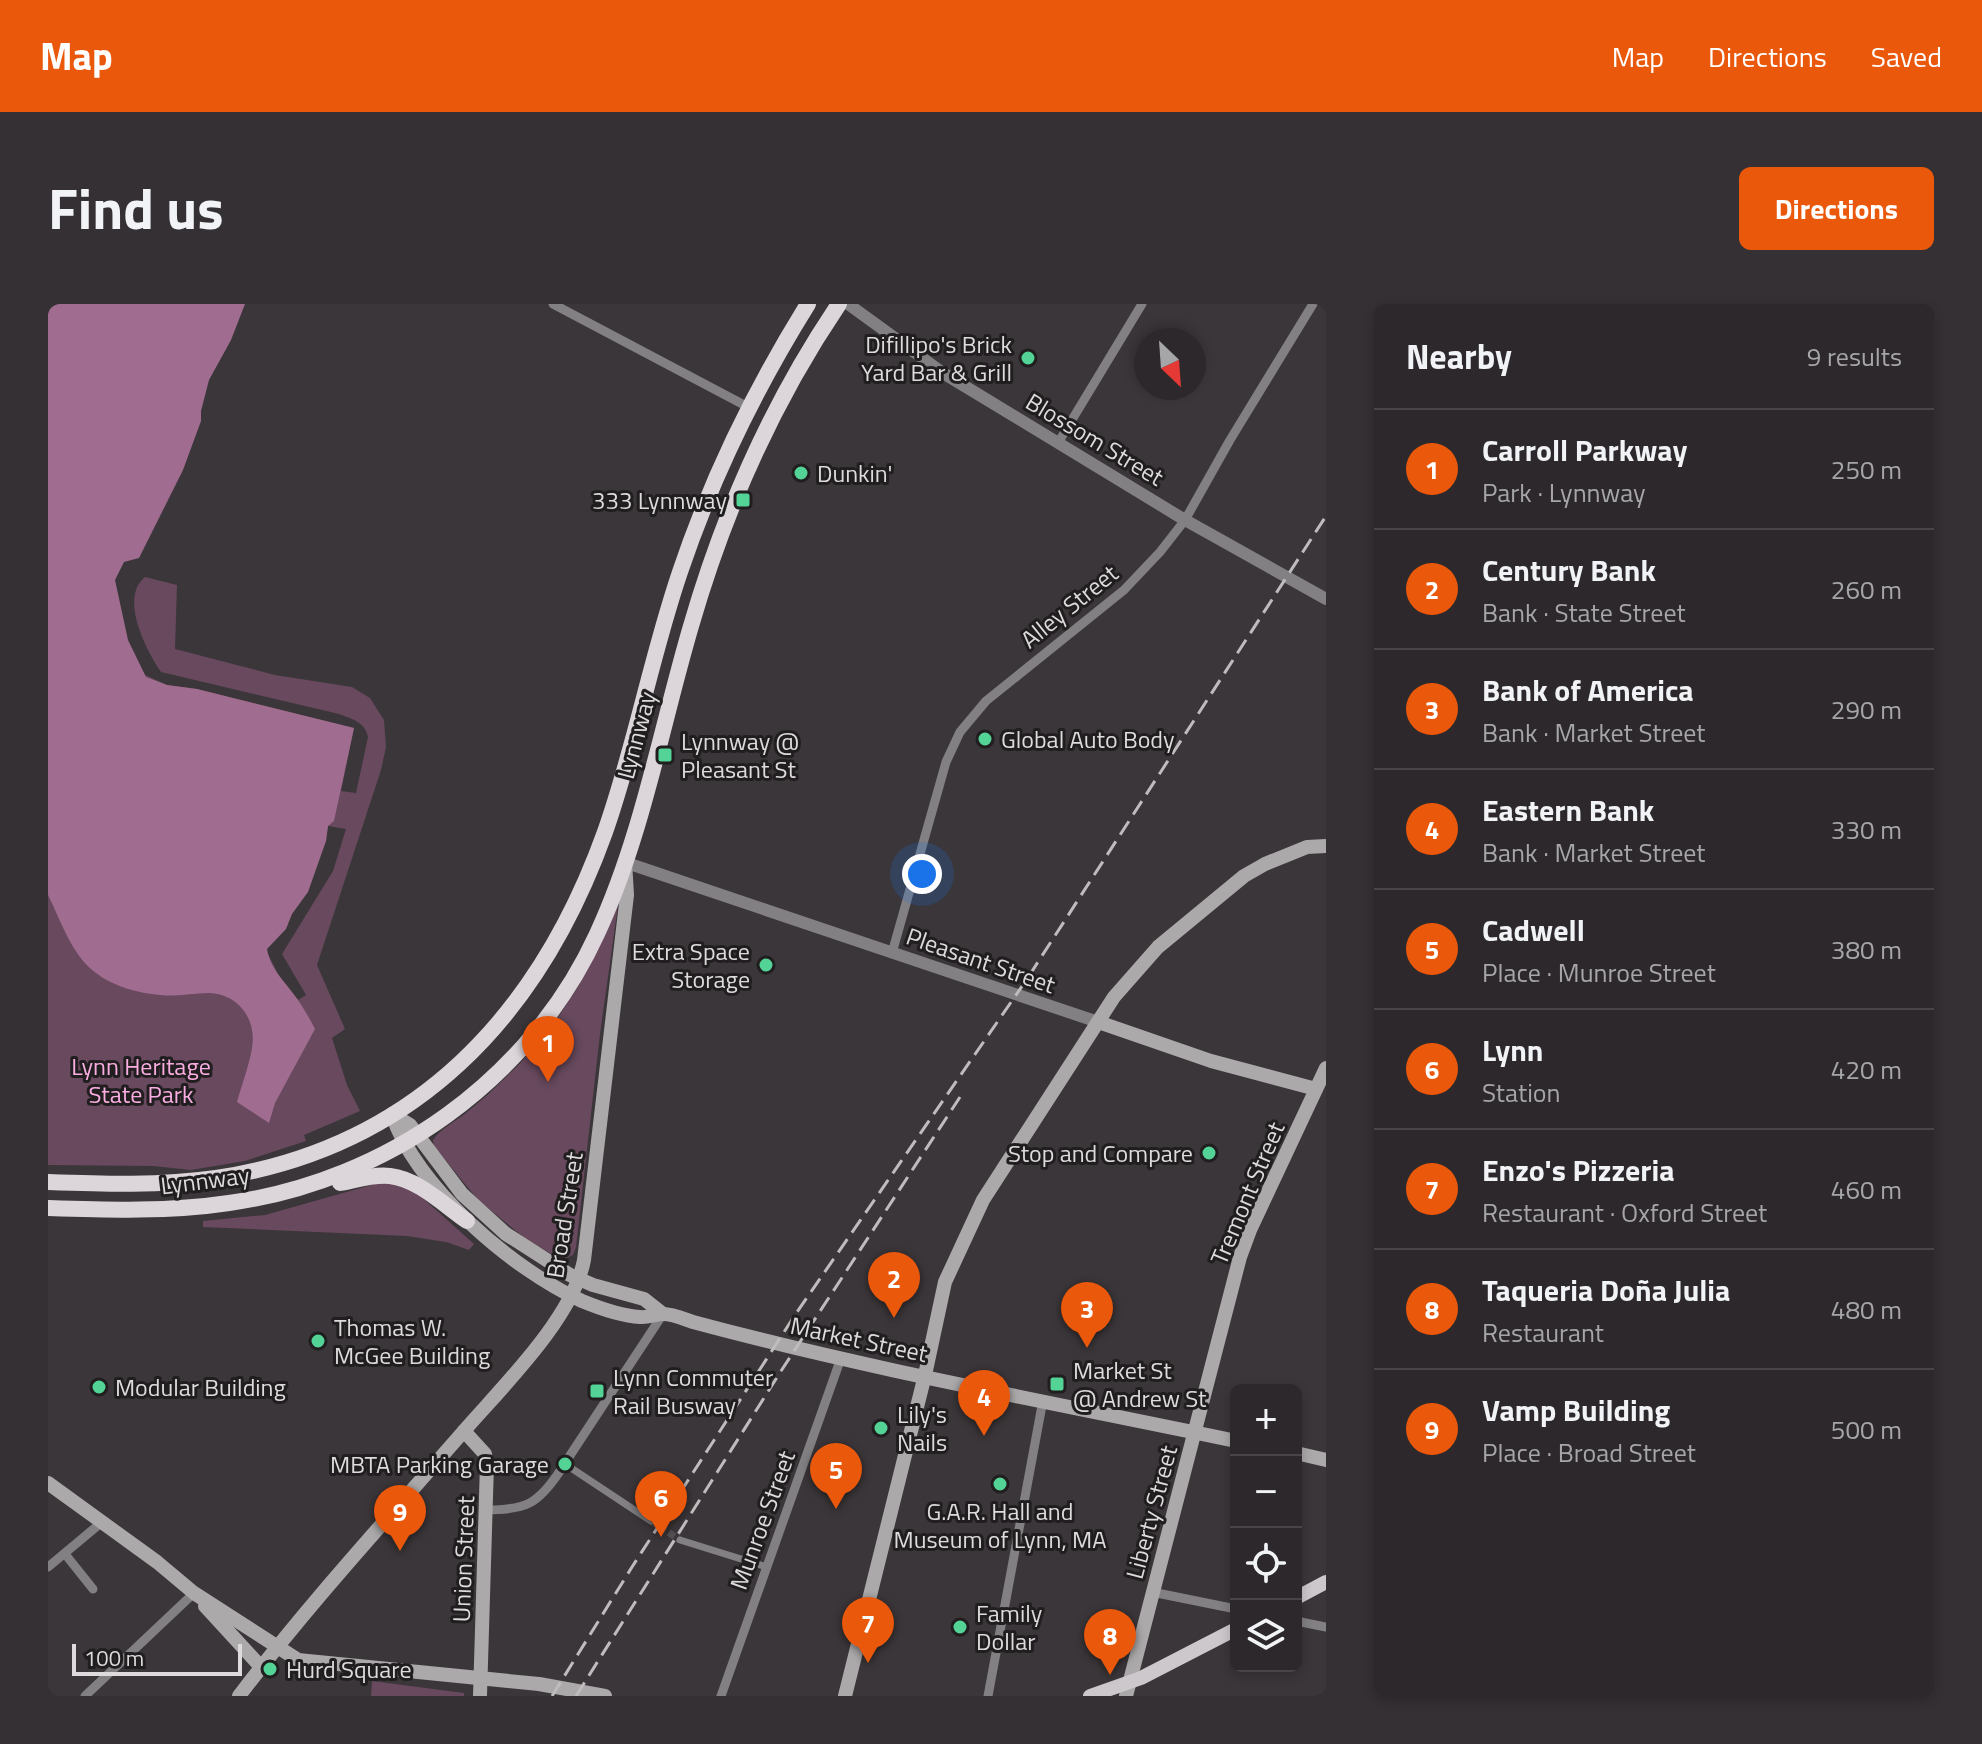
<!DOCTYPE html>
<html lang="en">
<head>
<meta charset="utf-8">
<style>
  :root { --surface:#2c282b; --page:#343033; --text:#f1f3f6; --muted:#a6a6a9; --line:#484447; --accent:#ea580c }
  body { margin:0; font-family:"Titillium Web",sans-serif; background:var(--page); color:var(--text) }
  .controls { position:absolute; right:24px; bottom:24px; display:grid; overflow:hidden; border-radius:12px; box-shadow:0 4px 12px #0003 }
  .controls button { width:72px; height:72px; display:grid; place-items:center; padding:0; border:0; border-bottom:2px solid var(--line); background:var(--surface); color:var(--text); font:40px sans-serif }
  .compass { position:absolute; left:1086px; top:24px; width:72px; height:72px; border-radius:50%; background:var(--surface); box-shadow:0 4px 12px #0003; rotate:155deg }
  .scale { position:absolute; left:24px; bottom:20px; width:170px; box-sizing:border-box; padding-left:8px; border:4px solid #dedbdd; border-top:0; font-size:22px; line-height:28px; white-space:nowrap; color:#dedbdd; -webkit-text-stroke:6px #201e1f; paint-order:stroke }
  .you { position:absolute; left:874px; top:570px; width:28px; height:28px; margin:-20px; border:6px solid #fff; border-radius:50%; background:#1a73e8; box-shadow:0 0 0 12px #1a73e833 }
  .badge { display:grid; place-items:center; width:52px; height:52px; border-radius:50%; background:var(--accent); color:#fff; font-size:26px; font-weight:700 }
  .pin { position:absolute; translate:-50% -66px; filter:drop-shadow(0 2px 4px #0008) }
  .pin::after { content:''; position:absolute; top:42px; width:28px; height:24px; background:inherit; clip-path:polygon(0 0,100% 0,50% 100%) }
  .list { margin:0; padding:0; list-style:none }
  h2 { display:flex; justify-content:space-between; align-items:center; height:104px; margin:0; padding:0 32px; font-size:34px }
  h2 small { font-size:26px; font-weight:400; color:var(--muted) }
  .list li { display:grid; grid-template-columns:52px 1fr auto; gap:24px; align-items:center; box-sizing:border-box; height:120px; padding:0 32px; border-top:2px solid var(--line) }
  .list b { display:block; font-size:30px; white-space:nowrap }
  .list p { margin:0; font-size:26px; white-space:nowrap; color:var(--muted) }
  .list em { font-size:26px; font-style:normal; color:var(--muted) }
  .icon { flex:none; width:44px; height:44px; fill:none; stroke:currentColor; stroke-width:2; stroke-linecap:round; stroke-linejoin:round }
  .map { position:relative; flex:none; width:1278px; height:1392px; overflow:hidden; border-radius:12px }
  header { display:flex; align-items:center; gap:48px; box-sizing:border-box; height:112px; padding:0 40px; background:var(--accent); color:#fff }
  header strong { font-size:38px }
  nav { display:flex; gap:44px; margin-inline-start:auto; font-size:28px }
  .intro { display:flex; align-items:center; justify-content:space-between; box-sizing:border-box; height:192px; padding:0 48px }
  h1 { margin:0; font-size:56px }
  .button { padding:20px 36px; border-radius:12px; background:var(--accent); color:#fff; font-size:28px; font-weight:700 }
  main { display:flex; gap:48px; padding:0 48px }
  aside { flex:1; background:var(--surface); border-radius:12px; box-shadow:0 4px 12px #0003 }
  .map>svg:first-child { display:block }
  .green { fill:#68495e }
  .water { fill:#a06d90 }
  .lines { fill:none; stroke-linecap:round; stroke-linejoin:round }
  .pedestrian-tunnel { stroke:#534f52; stroke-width:7; stroke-dasharray:7 3.5; stroke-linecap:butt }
  .pedestrian { stroke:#828082; stroke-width:7 }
  .minor { stroke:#828082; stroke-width:9 }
  .tertiary { stroke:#828082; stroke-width:12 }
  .secondary { stroke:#aca9ab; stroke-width:14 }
  .primary { stroke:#cdc8cb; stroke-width:14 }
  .trunk { stroke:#dcd6da; stroke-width:16 }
  .rail { stroke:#bfbcbe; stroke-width:3; stroke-dasharray:16 8; stroke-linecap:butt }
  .poi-dot { fill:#54d396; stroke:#201e1f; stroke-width:3 }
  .labels { text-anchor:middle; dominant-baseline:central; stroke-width:6; stroke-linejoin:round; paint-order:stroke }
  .poi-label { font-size:24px; fill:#dedbdd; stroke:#201e1f; text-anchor:start }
  .street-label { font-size:24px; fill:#dedbdd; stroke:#201e1f }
  .park-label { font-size:24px; fill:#faade1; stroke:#201e1f }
</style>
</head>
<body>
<header>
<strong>Map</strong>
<nav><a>Map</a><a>Directions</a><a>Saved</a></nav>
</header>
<div class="intro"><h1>Find us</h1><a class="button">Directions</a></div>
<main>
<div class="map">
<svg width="1278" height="1392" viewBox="0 0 1278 1392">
  <rect width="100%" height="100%" fill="#3b3639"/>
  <!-- green -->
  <g class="green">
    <path d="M97,273L129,281L127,345L227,371L304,383L322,394L336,416L338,443L333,466L269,661L297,725L284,734L299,781L312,807L256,831L258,837L197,857L143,866L105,862L0,861V591L37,659L219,648L231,672L250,696L258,691L234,650L285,567L298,525L280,522L278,537L237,519L95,370L119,381L149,385L306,424L293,487L308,489L320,433C317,418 304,415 291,410L113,368C98,346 71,294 97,273Z"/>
    <path d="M571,594L552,730L528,943L525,951L514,956L478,935L430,896L386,842L385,836C393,824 407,818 418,809C433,797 447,784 460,771C512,722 547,660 571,594Z"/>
    <path d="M342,878L368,888L426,940L421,946L398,938L359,932L155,923V917L217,911L327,880Z"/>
    <path d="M324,1377L416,1389V1392H323Z"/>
  </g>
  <!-- water -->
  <path class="water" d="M0,0H197L183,36L161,76L153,107V117L135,166L91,254L76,258L67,276L80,336L98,373L119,381L149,385L306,424L286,517L280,522L278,537L260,588L244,610L238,625L219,645C222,665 239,680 250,696C256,705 262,715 267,725L227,799L221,819L189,798C194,780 201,762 204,744C209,716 191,690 161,689C145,689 128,693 112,691C90,689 66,683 48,669C24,652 13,617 0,591Z"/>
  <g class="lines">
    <!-- pedestrian-tunnel -->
    <path class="pedestrian-tunnel" d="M603,1217L632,1236"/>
    <!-- pedestrian -->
    <g class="pedestrian">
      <path d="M517,1160L603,1217"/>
      <path d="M632,1236L719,1263"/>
    </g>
    <!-- minor -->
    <g class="minor">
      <path d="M505,0L700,103"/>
      <path d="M1010,139L1094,0"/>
      <path d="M844,649L898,458L912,428L938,397L1076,286L1112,248L1137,216L1182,136L1265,0"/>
      <path d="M521,1153L615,1010"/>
      <path d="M438,1206C478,1206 490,1200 512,1167"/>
      <path d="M17,1250L45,1285"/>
      <path d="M0,1263L54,1218"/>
      <path d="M1104,1288L1188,1305"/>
      <path d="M1248,1317L1278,1323"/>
      <path d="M37,1392L146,1289"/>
      <path d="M673,1392L793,1054"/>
      <path d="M940,1392L995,1096"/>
    </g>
    <!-- tertiary -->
    <g class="tertiary">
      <path d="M800,0L895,69L1137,216L1278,295"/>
      <path d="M576,558L1050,718"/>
    </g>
    <!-- secondary -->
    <g class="secondary">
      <path d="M1050,718L1163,757L1268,785"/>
      <path d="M344,810C367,882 465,966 534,997C551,1004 573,1012 592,1013C600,1014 608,1010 615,1010C625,1010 636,1015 645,1018C823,1066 1007,1099 1188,1137"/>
      <path d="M344,810L362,821L414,890L458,930L522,971L545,981L596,995L615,1010"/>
      <path d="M416,1127L437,1150L439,1160L432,1392"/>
      <path d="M1248,1149L1278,1156"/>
      <path d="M0,1179L109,1258L146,1289L250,1356L491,1380L557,1392"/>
      <path d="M157,1302L213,1363"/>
      <path d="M191,1392C259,1302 340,1214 415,1128C454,1083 525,1014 536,956L579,591L577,558"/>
      <path d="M797,1392L877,1071L897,978L935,896L1066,693L1110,643L1196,572L1217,560L1259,543L1278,542"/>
      <path d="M1078,1392L1192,953L1202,926L1278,764"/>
    </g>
    <!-- primary -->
    <g class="primary">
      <path d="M1248,1294L1278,1278"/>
      <path d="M1042,1392L1093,1374L1188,1325"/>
    </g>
    <!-- trunk -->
    <g class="trunk">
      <path d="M0,878C56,880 112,882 168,874C367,844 491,712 557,528C587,443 603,353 632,268C664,173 707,85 760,0"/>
      <path d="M292,879C308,876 326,870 342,872C370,875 396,901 419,917"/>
      <path d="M0,904C61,906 121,908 181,899C339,877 482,776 549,630C594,533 613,424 643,322C676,208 724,99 791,0"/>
    </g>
    <!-- rail -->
    <g class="rail">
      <path d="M504,1392L584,1263L747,1011L979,675L1278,212"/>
      <path d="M528,1392L733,1067L912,793"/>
    </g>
  </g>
  <!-- markers -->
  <g class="poi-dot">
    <circle cx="980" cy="54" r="8"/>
    <circle cx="753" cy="169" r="8"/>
    <rect x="687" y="188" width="16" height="16" rx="4"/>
    <circle cx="937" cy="435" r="8"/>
    <rect x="609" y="443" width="16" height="16" rx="4"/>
    <circle cx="718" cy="661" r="8"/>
    <circle cx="1161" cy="849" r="8"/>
    <circle cx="270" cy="1037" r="8"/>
    <rect x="1001" y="1072" width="16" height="16" rx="4"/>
    <circle cx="51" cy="1083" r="8"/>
    <rect x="541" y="1079" width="16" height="16" rx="4"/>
    <circle cx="833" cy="1124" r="8"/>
    <circle cx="517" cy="1160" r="8"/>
    <circle cx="952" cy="1180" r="8"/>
    <circle cx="912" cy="1323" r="8"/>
    <circle cx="222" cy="1365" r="8"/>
  </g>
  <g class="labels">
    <!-- poi labels -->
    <g class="poi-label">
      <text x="964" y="40" text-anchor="end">Difillipo's Brick<tspan x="964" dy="28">Yard Bar &amp; Grill</tspan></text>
      <text x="769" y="169">Dunkin'</text>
      <text x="679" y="196" text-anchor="end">333 Lynnway</text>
      <text x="953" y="435">Global Auto Body</text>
      <text x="633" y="437">Lynnway @<tspan x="633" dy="28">Pleasant St</tspan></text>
      <text x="702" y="647" text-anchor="end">Extra Space<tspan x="702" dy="28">Storage</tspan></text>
      <text x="1145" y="849" text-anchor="end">Stop and Compare</text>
      <text x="286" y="1023">Thomas W.<tspan x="286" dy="28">McGee Building</tspan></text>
      <text x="1025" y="1066">Market St<tspan x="1025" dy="28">@ Andrew St</tspan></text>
      <text x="565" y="1073">Lynn Commuter<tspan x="565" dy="28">Rail Busway</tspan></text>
      <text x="67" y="1083">Modular Building</text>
      <text x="849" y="1110">Lily's<tspan x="849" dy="28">Nails</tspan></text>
      <text x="501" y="1160" text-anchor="end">MBTA Parking Garage</text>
      <text x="952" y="1207" text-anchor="middle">G.A.R. Hall and<tspan x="952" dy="28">Museum of Lynn, MA</tspan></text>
      <text x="928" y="1309">Family<tspan x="928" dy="28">Dollar</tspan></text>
      <text x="238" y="1365">Hurd Square</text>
    </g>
    <!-- street labels -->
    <g class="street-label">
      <text transform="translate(1047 135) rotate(31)">Blossom Street</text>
      <text transform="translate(1021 302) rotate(-39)">Alley Street</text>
      <text transform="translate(588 431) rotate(-75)">Lynnway</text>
      <text transform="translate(933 656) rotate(19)">Pleasant Street</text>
      <text transform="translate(157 876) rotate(-7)">Lynnway</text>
      <text transform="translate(1199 889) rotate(-67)">Tremont Street</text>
      <text transform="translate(516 911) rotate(-81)">Broad Street</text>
      <text transform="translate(811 1035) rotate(12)">Market Street</text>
      <text transform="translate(1103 1208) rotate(-75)">Liberty Street</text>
      <text transform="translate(714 1216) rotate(-70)">Munroe Street</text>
      <text transform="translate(415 1255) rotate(-88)">Union Street</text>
    </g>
    <!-- park labels -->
    <g class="park-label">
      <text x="93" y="762">Lynn Heritage<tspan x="93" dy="28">State Park</tspan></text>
    </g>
  </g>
</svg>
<div class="controls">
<button>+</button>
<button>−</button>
<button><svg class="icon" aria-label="locate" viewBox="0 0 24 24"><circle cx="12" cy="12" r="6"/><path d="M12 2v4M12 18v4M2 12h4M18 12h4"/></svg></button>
<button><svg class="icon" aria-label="layers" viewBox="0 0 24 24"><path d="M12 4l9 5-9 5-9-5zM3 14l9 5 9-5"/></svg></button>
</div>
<svg class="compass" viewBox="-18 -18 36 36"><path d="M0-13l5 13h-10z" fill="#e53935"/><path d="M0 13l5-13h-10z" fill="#a6a6a9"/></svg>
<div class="scale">100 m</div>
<div class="you"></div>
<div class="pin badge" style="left:500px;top:778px">1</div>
<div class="pin badge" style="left:846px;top:1014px">2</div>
<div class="pin badge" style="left:1039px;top:1044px">3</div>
<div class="pin badge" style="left:936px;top:1132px">4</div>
<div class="pin badge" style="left:788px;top:1205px">5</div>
<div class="pin badge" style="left:613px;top:1233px">6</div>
<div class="pin badge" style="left:820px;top:1359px">7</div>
<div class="pin badge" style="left:1062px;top:1371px">8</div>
<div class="pin badge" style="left:352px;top:1247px">9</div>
</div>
<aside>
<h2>Nearby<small>9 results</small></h2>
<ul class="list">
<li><span class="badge">1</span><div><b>Carroll Parkway</b><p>Park · Lynnway</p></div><em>250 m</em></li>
<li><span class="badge">2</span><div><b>Century Bank</b><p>Bank · State Street</p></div><em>260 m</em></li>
<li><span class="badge">3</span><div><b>Bank of America</b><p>Bank · Market Street</p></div><em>290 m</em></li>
<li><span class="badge">4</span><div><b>Eastern Bank</b><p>Bank · Market Street</p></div><em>330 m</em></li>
<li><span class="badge">5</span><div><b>Cadwell</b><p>Place · Munroe Street</p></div><em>380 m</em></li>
<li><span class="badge">6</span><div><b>Lynn</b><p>Station</p></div><em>420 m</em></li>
<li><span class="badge">7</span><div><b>Enzo's Pizzeria</b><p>Restaurant · Oxford Street</p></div><em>460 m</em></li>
<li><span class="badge">8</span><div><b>Taqueria Doña Julia</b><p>Restaurant</p></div><em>480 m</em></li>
<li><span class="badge">9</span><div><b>Vamp Building</b><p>Place · Broad Street</p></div><em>500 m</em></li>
</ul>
</aside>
</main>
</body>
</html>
